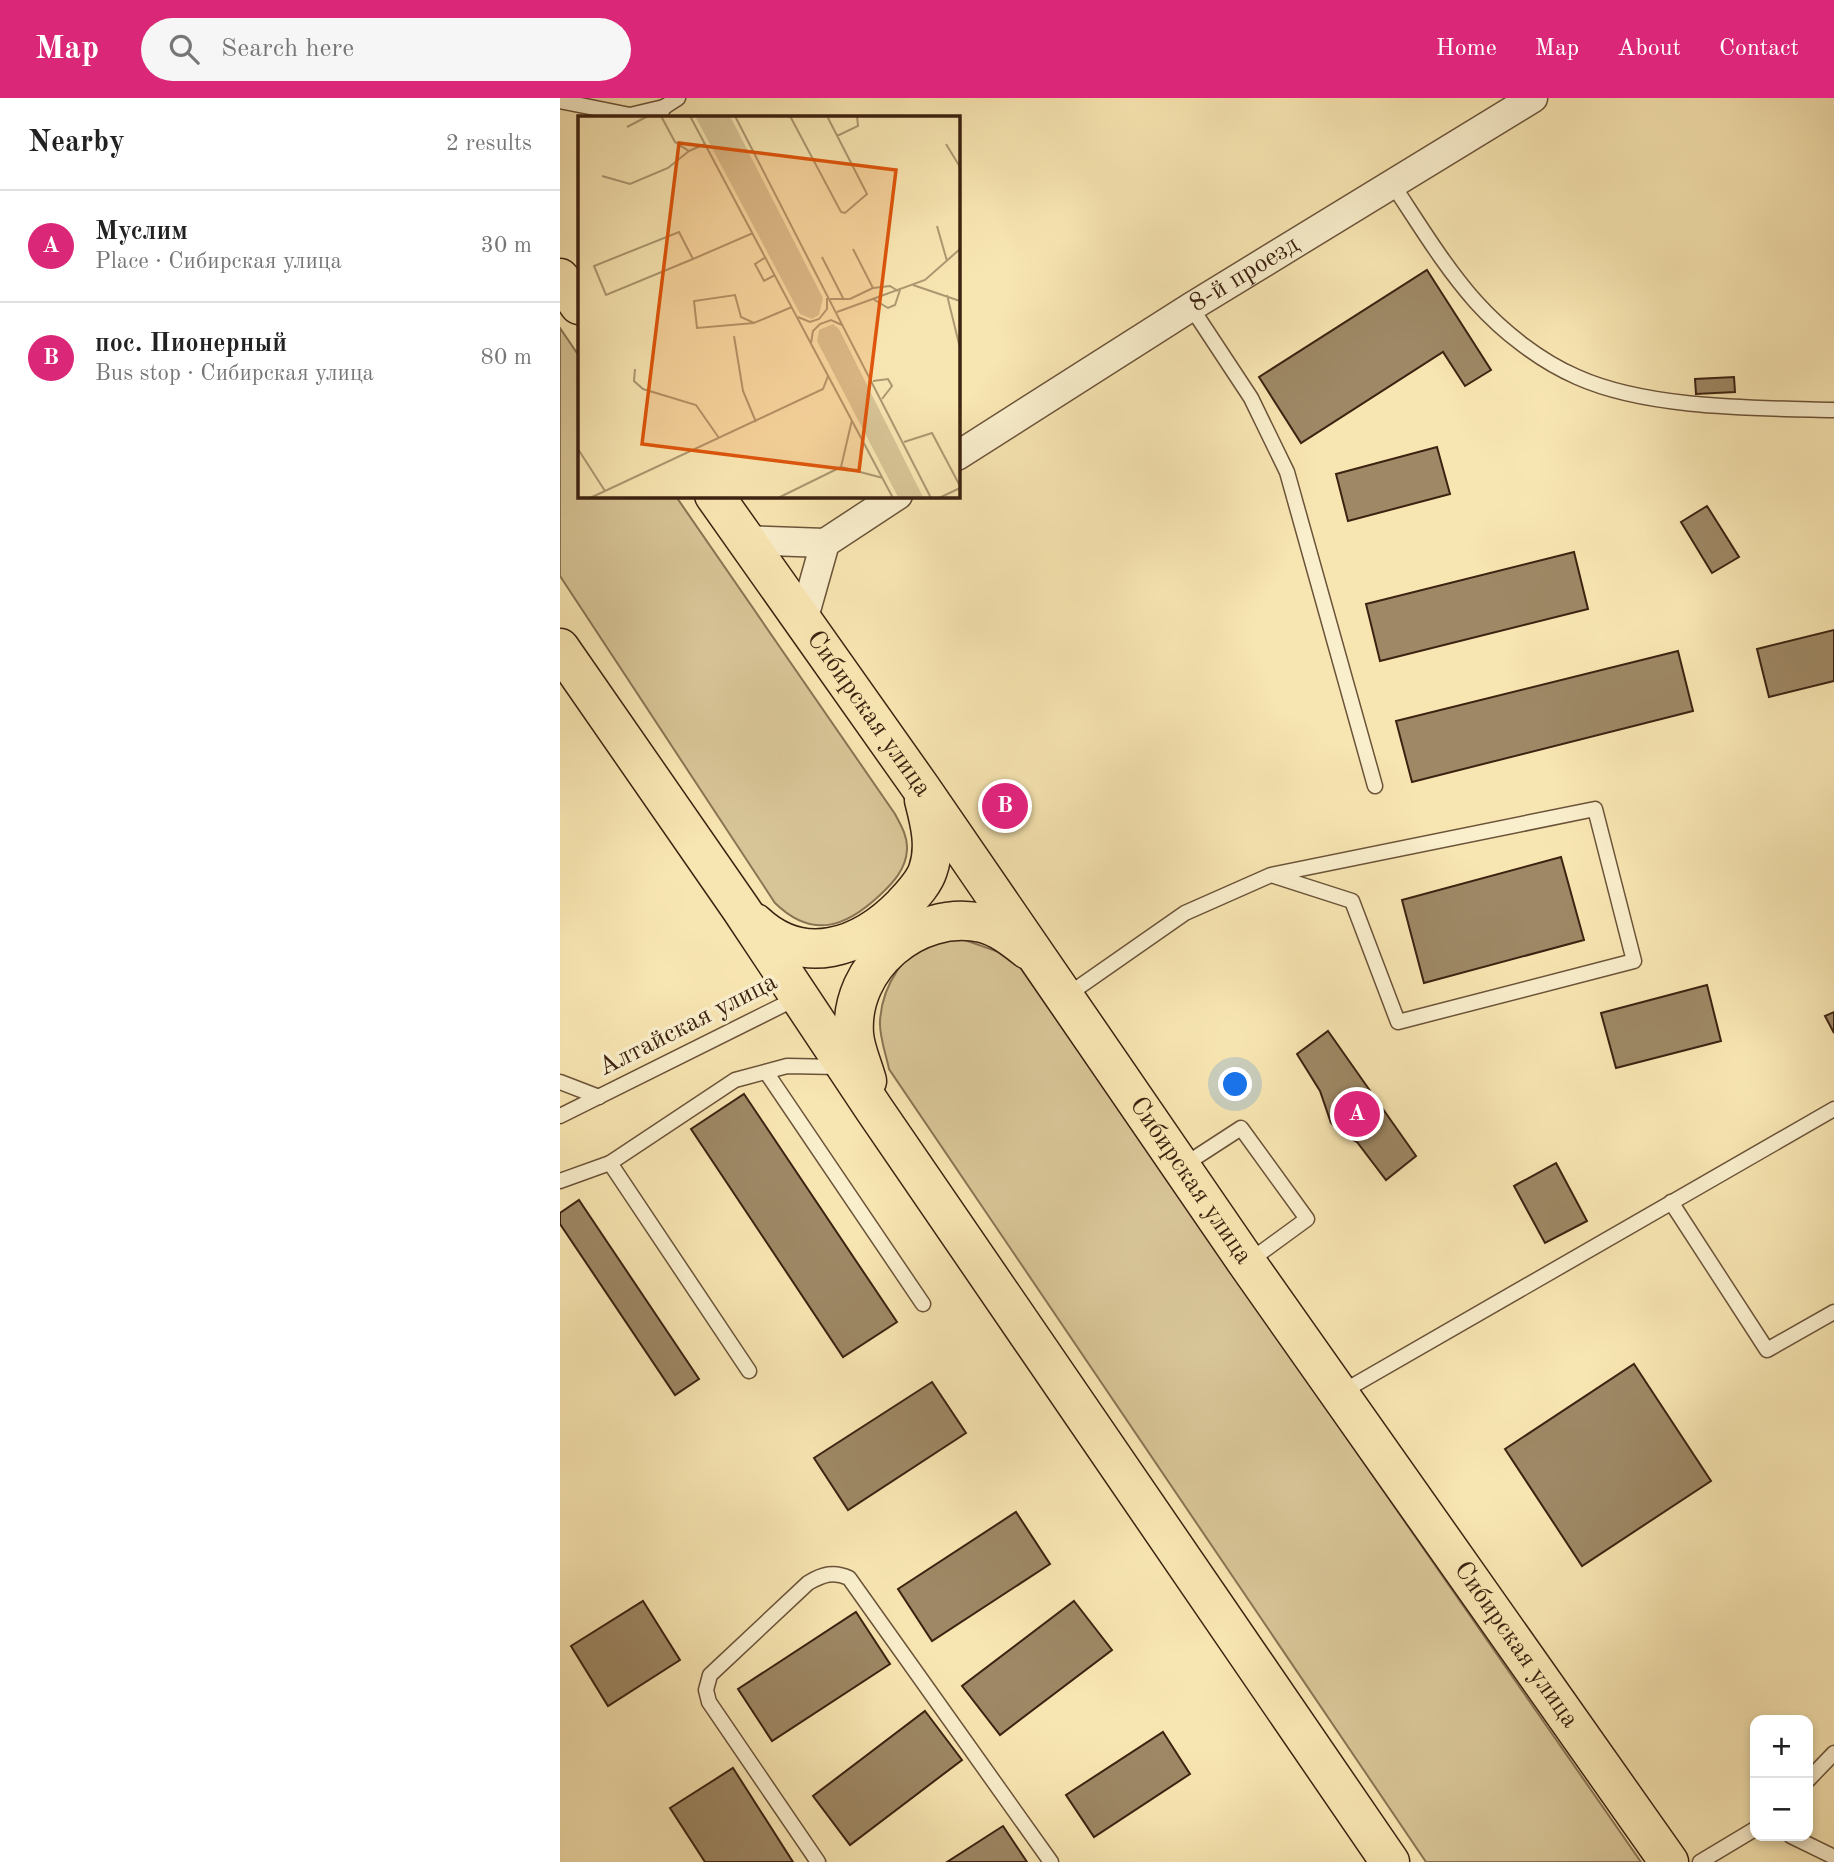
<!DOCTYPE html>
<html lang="en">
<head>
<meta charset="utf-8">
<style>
  :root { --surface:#fff; --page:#f6f6f6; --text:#222; --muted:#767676; --line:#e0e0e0; --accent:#db2777 }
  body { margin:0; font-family:"Old Standard TT",serif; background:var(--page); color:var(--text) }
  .controls { position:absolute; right:21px; bottom:21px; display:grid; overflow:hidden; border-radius:14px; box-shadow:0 4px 10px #0003 }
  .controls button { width:63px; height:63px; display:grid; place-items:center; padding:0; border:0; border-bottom:2px solid var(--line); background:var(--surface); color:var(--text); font:35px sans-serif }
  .you { position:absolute; left:676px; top:987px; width:24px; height:24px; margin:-18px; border:5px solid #fff; border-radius:50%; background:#1a73e8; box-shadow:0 0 0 10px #1a73e833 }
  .badge { display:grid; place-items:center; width:46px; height:46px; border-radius:50%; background:var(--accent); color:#fff; font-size:23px; font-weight:700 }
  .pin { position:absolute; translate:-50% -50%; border:4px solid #fff; box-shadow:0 2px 7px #0006 }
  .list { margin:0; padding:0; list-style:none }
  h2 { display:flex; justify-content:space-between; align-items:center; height:91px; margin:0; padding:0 28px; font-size:30px }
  h2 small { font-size:23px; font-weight:400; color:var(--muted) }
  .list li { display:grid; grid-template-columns:46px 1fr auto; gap:21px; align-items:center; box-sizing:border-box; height:112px; padding:0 28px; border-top:2px solid var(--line) }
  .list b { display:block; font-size:26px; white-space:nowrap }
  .list p { margin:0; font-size:23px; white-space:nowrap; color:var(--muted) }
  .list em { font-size:23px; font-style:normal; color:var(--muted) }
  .icon { flex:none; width:38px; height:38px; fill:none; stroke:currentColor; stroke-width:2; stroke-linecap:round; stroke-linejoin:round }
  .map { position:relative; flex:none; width:1274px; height:1764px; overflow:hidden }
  header { display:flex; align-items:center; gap:42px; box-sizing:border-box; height:98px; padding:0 35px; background:var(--accent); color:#fff }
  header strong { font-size:33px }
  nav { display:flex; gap:38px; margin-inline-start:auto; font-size:24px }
  .search { width:490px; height:63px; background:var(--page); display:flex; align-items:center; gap:18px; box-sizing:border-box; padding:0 24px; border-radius:38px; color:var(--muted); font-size:26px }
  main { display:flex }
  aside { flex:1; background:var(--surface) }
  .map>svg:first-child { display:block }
  .green { fill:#d8c597; stroke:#8a7454; stroke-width:2 }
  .building { fill:#9e8865; stroke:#3c2211; stroke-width:2 }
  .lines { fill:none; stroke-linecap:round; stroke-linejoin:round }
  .lane-casing { stroke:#6b5339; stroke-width:17 }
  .street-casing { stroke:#6b5339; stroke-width:31 }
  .primary-casing { stroke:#3c2211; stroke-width:41 }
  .lane { stroke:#faefcd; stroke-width:14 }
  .street { stroke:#faefcd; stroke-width:28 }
  .primary { stroke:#f8e6b2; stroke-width:38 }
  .labels { text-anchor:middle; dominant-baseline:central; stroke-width:7; stroke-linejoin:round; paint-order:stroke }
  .street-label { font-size:26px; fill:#3c2211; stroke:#faefcd }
  .inset-road { fill:none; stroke:#ad9872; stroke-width:2 }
  .view { fill:#df560c; fill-opacity:0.15; stroke:#df560c; stroke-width:3.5 }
  .inset-edge { fill:none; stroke:#3c2211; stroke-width:3.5 }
</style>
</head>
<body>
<header>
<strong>Map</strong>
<div class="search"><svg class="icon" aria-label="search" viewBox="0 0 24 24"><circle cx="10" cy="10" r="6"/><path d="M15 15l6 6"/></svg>Search here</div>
<nav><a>Home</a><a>Map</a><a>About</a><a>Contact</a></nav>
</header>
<main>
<aside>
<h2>Nearby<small>2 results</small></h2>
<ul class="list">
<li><span class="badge">A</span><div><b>Муслим</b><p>Place · Сибирская улица</p></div><em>30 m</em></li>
<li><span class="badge">B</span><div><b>пос. Пионерный</b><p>Bus stop · Сибирская улица</p></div><em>80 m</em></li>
</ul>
</aside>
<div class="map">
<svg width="1274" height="1764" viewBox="0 0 1274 1764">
  <rect width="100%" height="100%" fill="#f8e6b2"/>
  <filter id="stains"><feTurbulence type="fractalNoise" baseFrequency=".00286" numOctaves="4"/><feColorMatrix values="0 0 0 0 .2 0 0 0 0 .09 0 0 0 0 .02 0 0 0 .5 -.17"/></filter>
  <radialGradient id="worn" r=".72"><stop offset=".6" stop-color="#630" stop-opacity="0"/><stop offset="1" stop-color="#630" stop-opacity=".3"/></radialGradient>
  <!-- green -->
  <g class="green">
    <path d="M0,230L19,258V397H115L335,716C341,727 348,739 347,752C346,771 333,785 320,797C285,830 252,841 215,805L0,478Z"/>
    <path d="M402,841L453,859L1081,1764H866L329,971C326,956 319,938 320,923C322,889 344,849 381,842C387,841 395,841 402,841Z"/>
  </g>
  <!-- building -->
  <g class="building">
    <path d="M867,172L931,272L905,288L883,254L741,345L699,279Z"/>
    <path d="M1174,279L1175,294L1136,296L1135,281Z"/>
    <path d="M877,349L890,396L788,423L776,376Z"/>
    <path d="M1147,408L1179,459L1152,475L1121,424Z"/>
    <path d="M1014,454L1028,511L820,563L806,506Z"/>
    <path d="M1274,532V583L1209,599L1197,551Z"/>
    <path d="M1118,553L1133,613L852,684L836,623Z"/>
    <path d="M1001,759L1024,842L864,885L842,802Z"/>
    <path d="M1147,887L1161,943L1056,970L1041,915Z"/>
    <path d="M1274,914V935L1265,918Z"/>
    <path d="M768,933L856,1058L826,1082L797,1044L784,1037L771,1025L760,993L737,956Z"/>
    <path d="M184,996L337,1224L283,1259L131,1031Z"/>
    <path d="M996,1065L1027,1123L985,1145L954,1088Z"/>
    <path d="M19,1102L139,1281L115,1297L0,1126V1115Z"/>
    <path d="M1074,1266L1151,1383L1022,1468L945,1351Z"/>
    <path d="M372,1284L406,1335L288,1412L254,1360Z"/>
    <path d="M456,1414L490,1466L372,1543L338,1491Z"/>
    <path d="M83,1503L120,1562L48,1608L11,1548Z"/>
    <path d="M514,1503L552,1552L440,1637L402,1588Z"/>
    <path d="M296,1514L330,1566L212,1643L178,1591Z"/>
    <path d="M365,1613L402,1662L290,1747L253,1698Z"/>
    <path d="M603,1634L630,1676L534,1739L506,1697Z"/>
    <path d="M173,1670L233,1764H145L110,1710Z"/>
    <path d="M443,1728L467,1764H387Z"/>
  </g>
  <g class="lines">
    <defs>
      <g id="lane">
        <path d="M0,3L70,17L104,9L99,19"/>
        <path d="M104,9L118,0"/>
        <path d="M833,87C859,126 884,168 916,204C943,234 980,263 1017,279C1088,311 1196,310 1274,312"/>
        <path d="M631,209L691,300L727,374L815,688"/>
        <path d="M506,898L625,815L711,777L792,803L838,924L1074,863L1035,711L711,777"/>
        <path d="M206,974L363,1206"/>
        <path d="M0,984L39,999"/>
        <path d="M0,1018L239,899"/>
        <path d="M624,1067L681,1030L747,1121L688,1164"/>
        <path d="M0,1083L50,1065"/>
        <path d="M1111,1104L1207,1252L1274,1214"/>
        <path d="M189,1273L50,1065L175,982L227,968L279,969"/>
        <path d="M782,1294L1274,1011"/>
        <path d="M1248,1682L1274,1655"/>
        <path d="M1231,1738L1274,1759"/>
        <path d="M258,1764L149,1604L146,1592L150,1577L248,1485C263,1476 274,1473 289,1480L491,1764"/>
        <path d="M1140,1764L1195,1731"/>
      </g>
      <g id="street">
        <path id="s1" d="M397,358L631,209L973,0"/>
        <path d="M185,442L265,445"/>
        <path d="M243,523L265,445L338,397"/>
      </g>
      <g id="primary">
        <path d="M0,180L19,207"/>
        <path id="s2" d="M154,397L361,690L687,1165L1109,1764"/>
        <path d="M0,550L181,811L314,1011L830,1764"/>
        <path d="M195,825C243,870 301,850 343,807C352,797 364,785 368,772C376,749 370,725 364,702"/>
        <path d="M307,983C303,968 295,951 294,936C289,869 356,811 422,825C439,829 454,841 468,852"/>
      </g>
    </defs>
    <!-- lane casing -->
    <use href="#lane" class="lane-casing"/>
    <!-- street casing -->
    <use href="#street" class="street-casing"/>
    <!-- primary casing -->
    <use href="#primary" class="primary-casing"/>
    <!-- lane -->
    <use href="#lane" class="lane"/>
    <!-- street -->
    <use href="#street" class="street"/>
    <!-- primary -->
    <use href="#primary" class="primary"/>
  </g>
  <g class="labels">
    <!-- street labels -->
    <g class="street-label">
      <text stroke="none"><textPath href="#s1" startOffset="340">8-й проезд</textPath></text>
      <text stroke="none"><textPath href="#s2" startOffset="268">Сибирская улица</textPath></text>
      <text transform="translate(128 927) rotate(-27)">Алтайская улица</text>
      <text stroke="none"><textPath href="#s2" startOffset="835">Сибирская улица</textPath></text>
      <text stroke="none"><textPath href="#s2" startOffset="1402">Сибирская улица</textPath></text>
    </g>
  </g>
  <!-- overview -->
  <g transform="translate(18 18)">
    <rect width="382" height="382" fill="#f8e6b2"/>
    <path d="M117,0H152L245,182L241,199L234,203L222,198ZM255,208L261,213L345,381H320L239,225L241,214Z" fill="#d8c597"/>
    <path class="inset-road" d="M83,0L97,26L111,35L127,28M112,0L315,382M157,0L353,382M212,0L263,96L267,97L289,78L249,0M49,11L70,0M259,20L280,10L279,0M368,28L382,51M24,60L52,68L90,52L111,35M359,110L369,145M188,141L177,148L186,165L197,159M244,141L266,184M115,143L101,116L16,150L28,179L115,143L175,117M335,169L382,185M295,172L312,170L320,175M369,179L382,232M252,183H272L295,172L275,133M295,183L310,192L317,189L322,174M259,196L347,164L382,133M220,201L232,206L241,203L249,193V182M176,207L119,212L116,185L157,179L163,201L176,207L214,191M156,220L165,275L178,306M233,227L235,215L242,208L253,204L264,209M57,253L56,265L65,273L118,289L141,322M295,265L310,263L314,270L304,283M274,304L263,351L305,362M326,326L354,317L382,370M0,333L27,375M12,382L245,273L250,260M200,382L263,351M361,382L382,372"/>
    <path class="view" d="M101,27L318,54L281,355L64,328Z"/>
    <rect width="382" height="382" class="inset-edge"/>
  </g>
  <rect width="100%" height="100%" filter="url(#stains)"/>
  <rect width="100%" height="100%" fill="url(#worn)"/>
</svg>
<div class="controls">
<button>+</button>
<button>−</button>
</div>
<div class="you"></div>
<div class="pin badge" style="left:797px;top:1016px">A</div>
<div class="pin badge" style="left:445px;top:708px">B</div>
</div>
</main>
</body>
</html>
